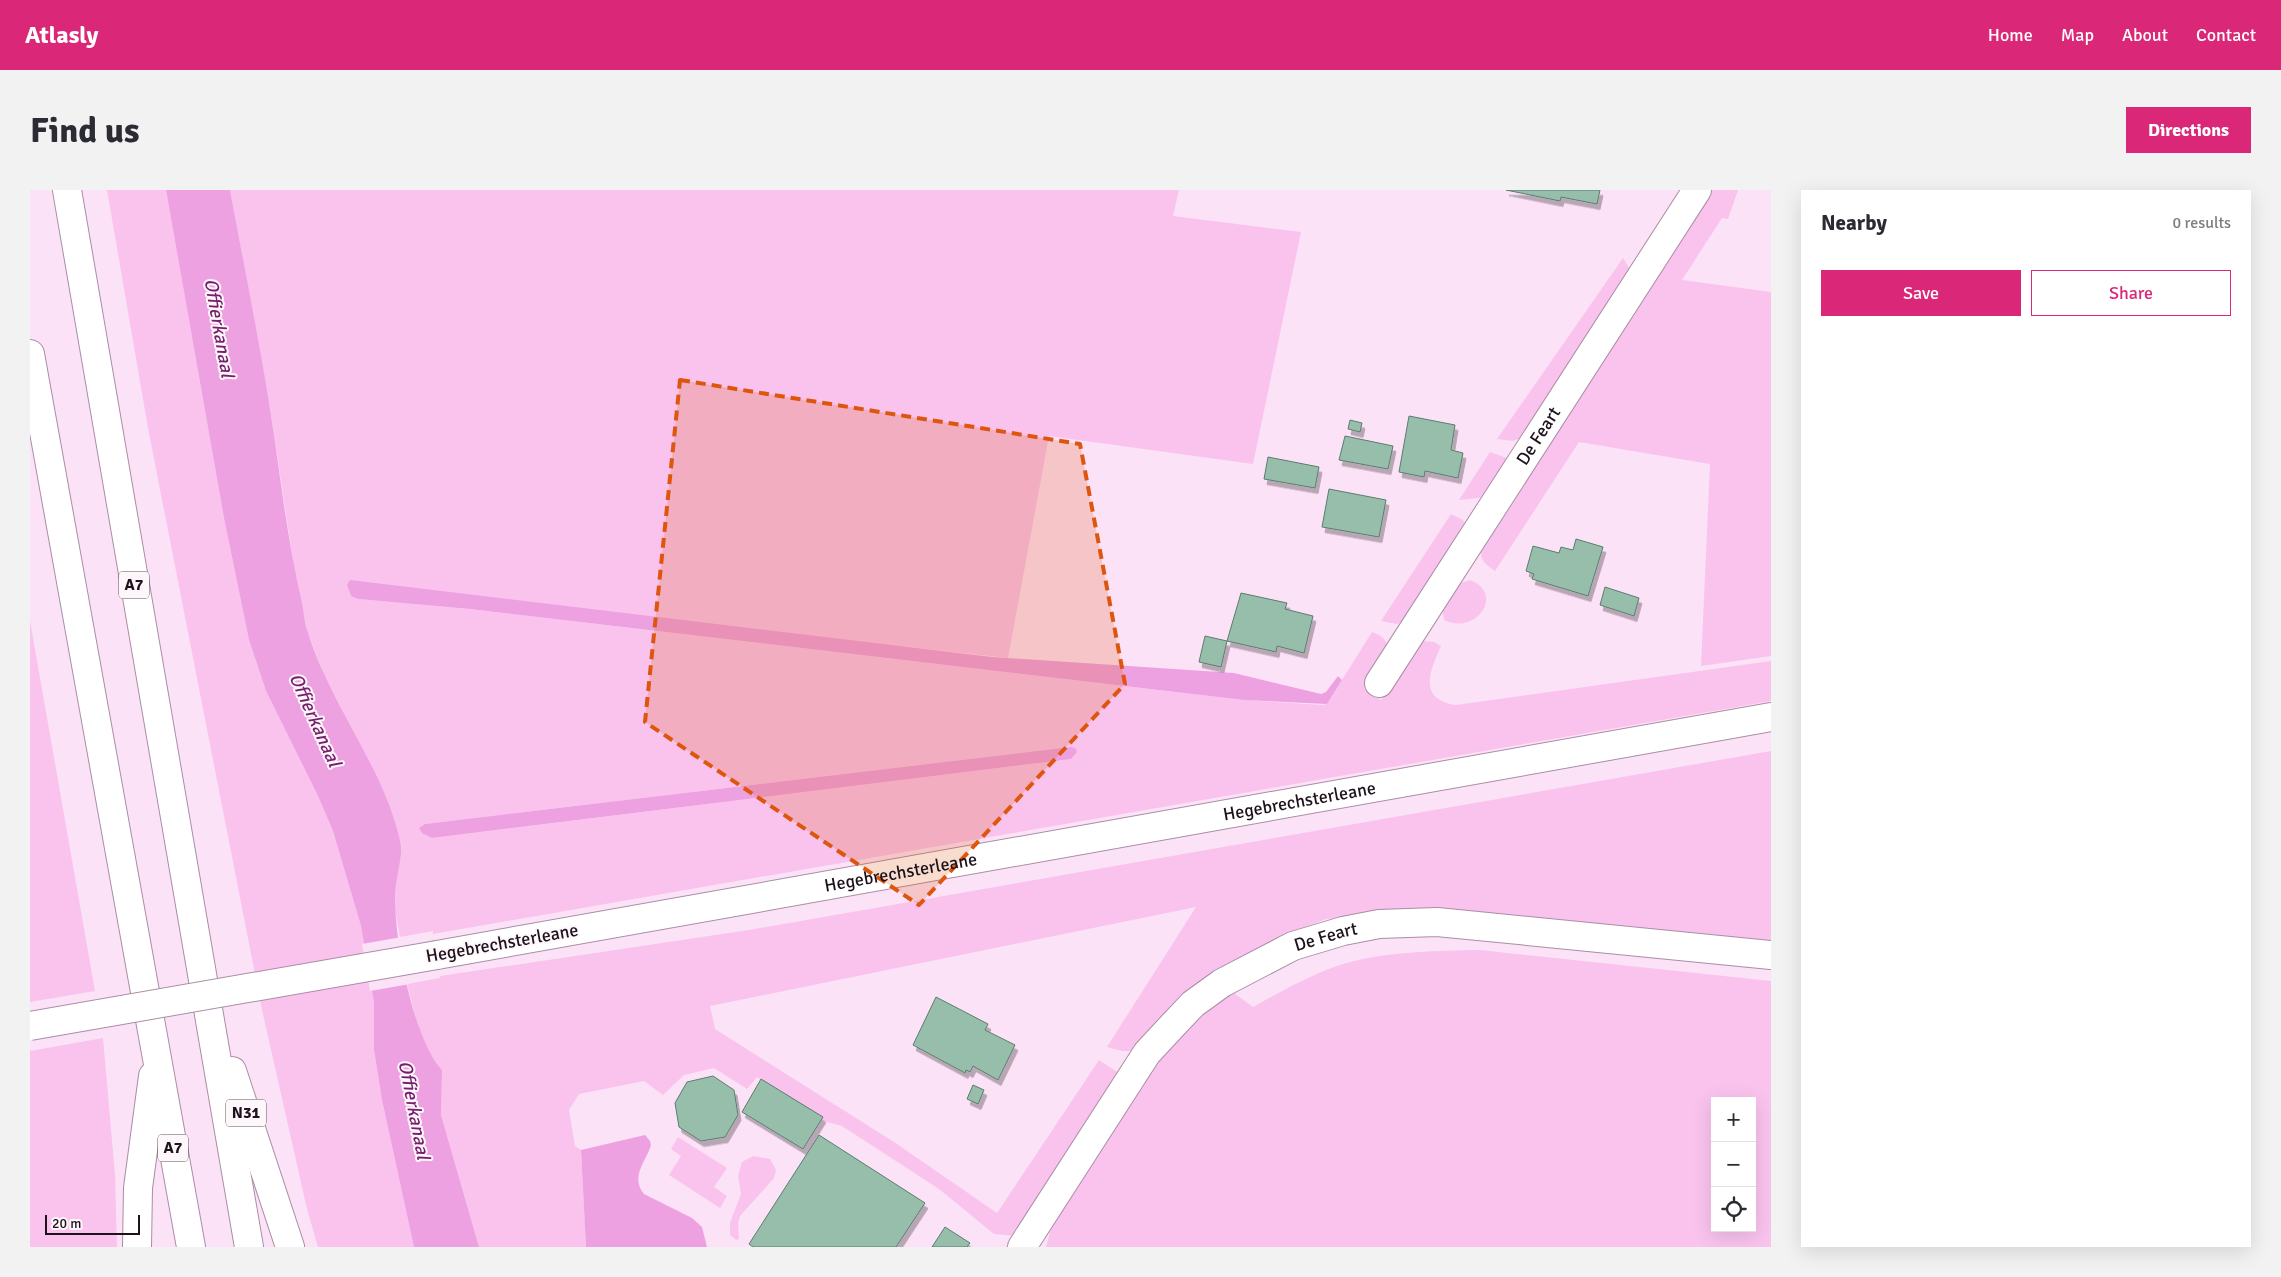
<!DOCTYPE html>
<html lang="en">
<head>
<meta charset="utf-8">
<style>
  :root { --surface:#fff; --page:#f2f2f3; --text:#2b2b33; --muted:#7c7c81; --line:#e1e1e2; --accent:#db2777 }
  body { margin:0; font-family:Signika,sans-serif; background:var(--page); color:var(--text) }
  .controls { position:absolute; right:15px; bottom:15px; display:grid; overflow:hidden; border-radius:0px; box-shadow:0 5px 20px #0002 }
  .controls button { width:45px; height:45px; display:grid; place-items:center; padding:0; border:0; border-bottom:1px solid var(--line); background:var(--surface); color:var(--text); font:25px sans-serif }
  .scale { position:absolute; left:15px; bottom:12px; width:95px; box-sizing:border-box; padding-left:5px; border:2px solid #1d121b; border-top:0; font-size:14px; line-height:18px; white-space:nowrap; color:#1d121b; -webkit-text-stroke:4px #fdf6fb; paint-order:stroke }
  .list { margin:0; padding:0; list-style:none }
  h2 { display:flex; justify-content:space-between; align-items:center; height:65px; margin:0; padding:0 20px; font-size:21px }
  h2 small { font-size:16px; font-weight:400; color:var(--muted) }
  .actions { display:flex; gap:10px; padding:15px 20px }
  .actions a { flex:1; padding:11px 0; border:1px solid var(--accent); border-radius:0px; text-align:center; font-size:18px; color:var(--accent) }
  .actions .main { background:var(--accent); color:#fff }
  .icon { flex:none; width:28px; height:28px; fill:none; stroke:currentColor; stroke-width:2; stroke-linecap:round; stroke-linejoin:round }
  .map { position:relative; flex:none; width:1741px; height:1057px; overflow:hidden; border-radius:0px }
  header { display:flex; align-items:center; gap:30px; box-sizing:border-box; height:70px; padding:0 25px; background:var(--accent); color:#fff }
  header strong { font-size:24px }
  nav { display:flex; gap:28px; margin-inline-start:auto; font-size:18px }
  .intro { display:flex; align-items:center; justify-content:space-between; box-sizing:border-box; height:120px; padding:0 30px }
  h1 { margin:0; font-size:35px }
  .button { padding:12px 22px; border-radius:0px; background:var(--accent); color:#fff; font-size:18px; font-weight:700 }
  main { display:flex; gap:30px; padding:0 30px }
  aside { flex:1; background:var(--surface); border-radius:0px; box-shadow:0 5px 20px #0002 }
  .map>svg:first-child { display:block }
  .green { fill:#f9c3ee; fill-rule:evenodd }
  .water { fill:#eda1e0 }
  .pier { fill:#fce2f6 }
  .building { fill:#97bdab; stroke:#597d6d; filter:url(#shadow) }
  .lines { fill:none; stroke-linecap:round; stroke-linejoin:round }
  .minor-casing { stroke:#aa8da5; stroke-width:30 }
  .tertiary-casing { stroke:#aa8da5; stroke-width:30 }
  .motorway-casing { stroke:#aa8da5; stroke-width:30 }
  .minor { stroke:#fff; stroke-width:28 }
  .tertiary { stroke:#fff; stroke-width:28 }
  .motorway { stroke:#fff; stroke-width:28 }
  .tertiary-bridge-casing { stroke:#aa8da5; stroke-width:30; stroke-linecap:butt }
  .tertiary-bridge { stroke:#fff; stroke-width:28 }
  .marked { fill:#de550d; fill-opacity:0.2; stroke:#de550d; stroke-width:4; stroke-dasharray:10 6; stroke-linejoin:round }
  .labels { text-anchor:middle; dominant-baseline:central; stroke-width:4; stroke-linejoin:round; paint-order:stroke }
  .shield { fill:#fdf6fb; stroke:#60565e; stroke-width:1 }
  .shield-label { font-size:16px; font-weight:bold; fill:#1d121b }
  .street-label { font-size:18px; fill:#1d121b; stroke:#fdf6fb }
  .water-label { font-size:19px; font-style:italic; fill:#761e6b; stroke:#fdf6fb }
</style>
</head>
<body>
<header>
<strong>Atlasly</strong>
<nav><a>Home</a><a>Map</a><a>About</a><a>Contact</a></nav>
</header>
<div class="intro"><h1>Find us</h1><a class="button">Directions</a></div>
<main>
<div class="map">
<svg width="1741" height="1057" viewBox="0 0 1741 1057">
  <defs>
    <filter id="shadow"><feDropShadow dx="3" dy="5.5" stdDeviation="0" flood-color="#0004"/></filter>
  </defs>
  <rect width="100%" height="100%" fill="#fce2f6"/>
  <!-- green -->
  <g class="green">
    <path d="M77,0H136L194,328L219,450L236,501L288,606L303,641L331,736L344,813V860L352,910L384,1057H288L277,1019L232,820L118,238Z"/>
    <path d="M200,0H1149L1143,26L1271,42L1223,274L1019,246L978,468L317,395L321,406L328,409L440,419L1214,510L1293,515L1297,514L1342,442C1351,445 1357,449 1358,459L1334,498L1351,510L1391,451L1404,452L1411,456C1400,481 1387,509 1426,515L1741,471V511L403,744V741L370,747L365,721V693L372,657L341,574L295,487L276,439L266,391L240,218ZM1040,557L1047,562L1040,569L402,648L389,639L395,634Z"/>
    <path d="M1679,0H1708L1698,29L1692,28L1652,90L1741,102V466L1671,476L1680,274L1549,252L1465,381C1454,373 1449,370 1452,356Z"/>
    <path d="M1593,68L1601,81L1496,246L1483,251L1467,249Z"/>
    <path d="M1460,262L1477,268L1478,272L1457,307L1429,310Z"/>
    <path d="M1421,324L1433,330L1436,338L1378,430L1367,434L1351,431Z"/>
    <path d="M1440,390C1476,404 1445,446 1414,430L1412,418L1426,395Z"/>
    <path d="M0,431L65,801L0,812Z"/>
    <path d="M1741,561V754L1377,722L1296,729L1267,740L1191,778L1149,809L1105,861H1092L1077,857L1166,717L680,816L685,839L864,952L967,1023L1069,870L1089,883L984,1046L964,1044L909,999L812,936L790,930L727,887L717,899L684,878L654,885L633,905L614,891L549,904L539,920L545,956L551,960L556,1057H449L411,925L412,880C391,857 385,824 377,794L410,788V786L719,740Z"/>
    <path d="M1450,760L1741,791V1057H1016L1025,1023L1124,874L1158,834L1201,801L1223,817C1254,800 1288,780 1324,771C1365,761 1408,761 1450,760ZM1685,911H1722V1038H1685Z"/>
    <path d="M73,848L85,985L87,1057H0V861Z"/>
    <path d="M648,947L697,978L684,997L697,1006L690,1018L639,985L651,966L641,959Z"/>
    <path d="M723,966L740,969L746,980L744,988L710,1026L708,1033L709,1049L706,1050L700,1045V1033L711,1004L708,986L712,972Z"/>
  </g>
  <!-- water -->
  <g class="water">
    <path d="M136,0H200C215,82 232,163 244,245C252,301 259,358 272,413C274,422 274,432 277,440C300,515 355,578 371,655C373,663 365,692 365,705C364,748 383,849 412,880L411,925L449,1057H384L352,910L344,860V813L331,736L303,641L288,606L236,501L219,450L194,328Z"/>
    <path d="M320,390L962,467L1204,483L1291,504L1296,502L1308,486L1312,490L1297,514L1214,510L440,419L328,409L321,406L317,395Z"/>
    <path d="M1040,557L1045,558L1047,562L1041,569L402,648L392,643L389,638L395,634Z"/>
    <path d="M615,945L620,951L621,955C616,972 600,986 614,1004L662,1028L672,1037L677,1057H556L551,960Z"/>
  </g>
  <!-- pier -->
  <path class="pier" d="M372,747L380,794L340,801L332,754Z"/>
  <!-- building -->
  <g class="building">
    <path d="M1476,0H1570L1567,14L1531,7L1530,11Z"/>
    <path d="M1379,226L1425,235L1421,260L1433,263L1428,288L1395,281L1394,287L1369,282Z"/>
    <path d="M1320,230L1332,233L1330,242L1318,239Z"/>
    <path d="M1315,246L1363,256L1358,279L1309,270Z"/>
    <path d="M1238,267L1289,277L1285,298L1234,289Z"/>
    <path d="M1299,299L1356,310L1349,347L1292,337Z"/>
    <path d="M1546,349L1573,357L1558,406L1502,389L1504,384L1496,381L1503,356L1529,363L1531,357L1543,360Z"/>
    <path d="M1575,397L1609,408L1604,426L1570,415Z"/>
    <path d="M1211,403L1257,413L1255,419L1283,426L1274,463L1247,456L1246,462L1197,451Z"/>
    <path d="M1175,446L1197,451L1191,477L1169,472Z"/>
    <path d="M906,807L958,834L955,840L985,855L968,890L943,876L940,882L936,880L935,883L883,855Z"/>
    <path d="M683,886L704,900L708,925L695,947L671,951L649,937L645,913L657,892Z"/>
    <path d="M731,889L793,927L773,959L712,922Z"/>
    <path d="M943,895L954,900L948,914L937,909Z"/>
    <path d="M789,945L895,1013L866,1057H723L719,1054Z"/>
    <path d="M915,1037L940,1053L937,1057H902Z"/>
  </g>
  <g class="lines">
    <defs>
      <g id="minor">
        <path id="s1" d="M1349,493L1667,0"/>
        <path id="s2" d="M992,1057L1117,863L1144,834L1163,814L1192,793L1263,756L1313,741L1349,734L1407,732L1741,765"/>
      </g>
      <g id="tertiary">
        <path id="s3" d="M407,765L1741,527"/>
      </g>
      <g id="motorway">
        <path d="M37,0L219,1057"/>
        <path d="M0,164L161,1057"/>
        <path d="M202,881L260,1057"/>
        <path d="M107,1057L108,998L123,886"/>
      </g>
    </defs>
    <!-- minor casing -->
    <use href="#minor" class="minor-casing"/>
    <!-- tertiary casing -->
    <use href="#tertiary" class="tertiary-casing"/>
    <!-- motorway casing -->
    <use href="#motorway" class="motorway-casing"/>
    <!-- minor -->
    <use href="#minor" class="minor"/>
    <!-- tertiary -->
    <use href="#tertiary" class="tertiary"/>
    <!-- motorway -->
    <use href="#motorway" class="motorway"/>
    <defs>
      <path id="tertiary-bridge" d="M0,836L407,765"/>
    </defs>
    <!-- tertiary-bridge casing -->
    <use href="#tertiary-bridge" class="tertiary-bridge-casing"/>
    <!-- tertiary-bridge -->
    <use href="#tertiary-bridge" class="tertiary-bridge"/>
  </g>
  <!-- marked area -->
  <path class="marked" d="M650,190L1050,254L1095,494L889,715L615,532Z"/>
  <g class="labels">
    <!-- shield labels -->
    <g class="shield">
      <rect x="89" y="381.5" width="30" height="27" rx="4"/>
      <rect x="196" y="909.5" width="40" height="27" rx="4"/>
      <rect x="128" y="944.5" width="30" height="27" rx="4"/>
    </g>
    <g class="shield-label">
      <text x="104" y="395">A7</text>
      <text x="216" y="923">N31</text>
      <text x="143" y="958">A7</text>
    </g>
    <!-- street labels -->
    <g class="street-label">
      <text stroke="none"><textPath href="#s1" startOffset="294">De Feart</textPath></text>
      <text stroke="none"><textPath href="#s3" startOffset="876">Hegebrechsterleane</textPath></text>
      <text stroke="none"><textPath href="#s3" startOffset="471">Hegebrechsterleane</textPath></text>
      <text stroke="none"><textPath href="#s2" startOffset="448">De Feart</textPath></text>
      <text transform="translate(472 753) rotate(-10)">Hegebrechsterleane</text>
    </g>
    <!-- water labels -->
    <g class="water-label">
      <text transform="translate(189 138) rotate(80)">Offierkanaal</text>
      <text transform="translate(285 530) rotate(66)">Offierkanaal</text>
      <text transform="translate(384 920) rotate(79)">Offierkanaal</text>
    </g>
  </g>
</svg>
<div class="controls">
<button>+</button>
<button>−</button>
<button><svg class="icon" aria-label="locate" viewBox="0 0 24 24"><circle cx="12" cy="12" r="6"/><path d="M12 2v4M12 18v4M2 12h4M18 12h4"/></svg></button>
</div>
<div class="scale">20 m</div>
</div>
<aside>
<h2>Nearby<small>0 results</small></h2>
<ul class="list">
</ul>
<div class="actions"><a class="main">Save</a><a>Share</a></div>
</aside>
</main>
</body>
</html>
